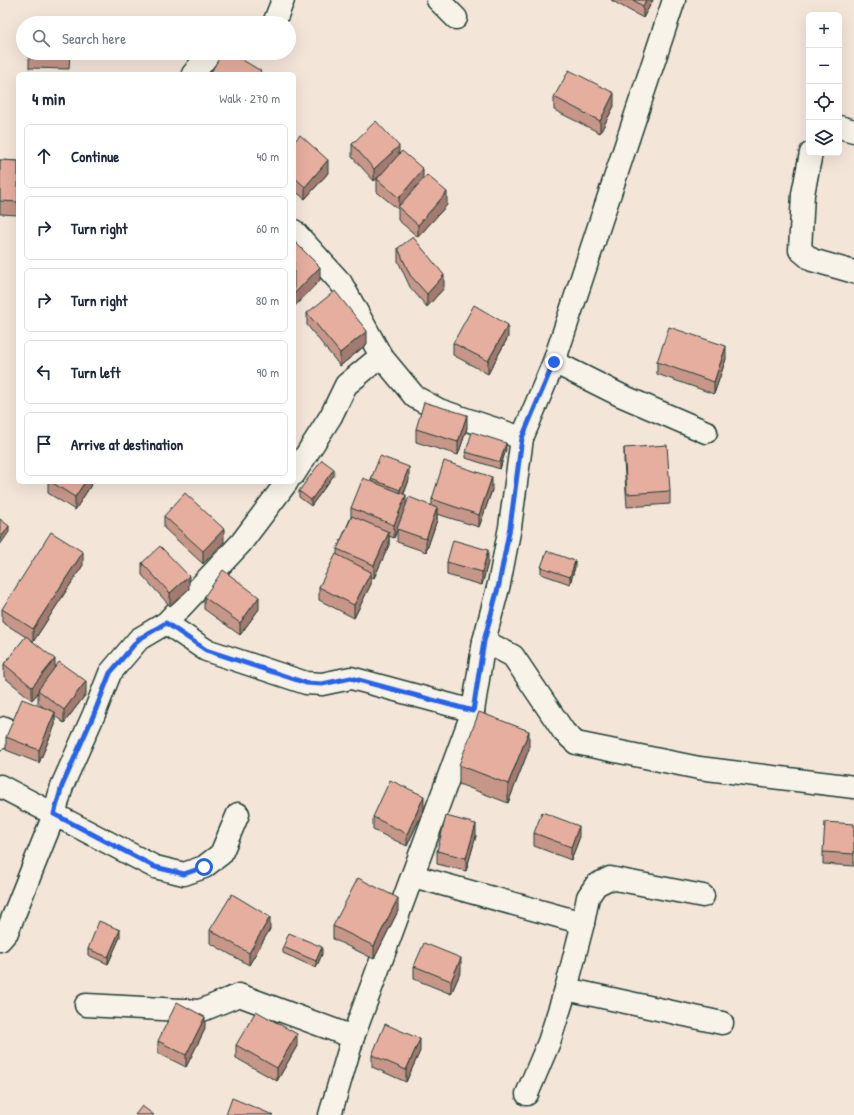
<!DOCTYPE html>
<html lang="en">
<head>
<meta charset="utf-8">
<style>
  :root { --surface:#fff; --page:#f2f2f3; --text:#1f2937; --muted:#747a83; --line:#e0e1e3 }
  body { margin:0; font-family:"Patrick Hand",sans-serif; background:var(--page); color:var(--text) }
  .controls { position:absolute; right:12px; top:12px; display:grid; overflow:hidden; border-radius:6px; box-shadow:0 4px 16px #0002 }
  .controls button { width:36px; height:36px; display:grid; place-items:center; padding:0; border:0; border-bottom:1px solid var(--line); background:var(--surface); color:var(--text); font:20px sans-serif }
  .stop { position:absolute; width:12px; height:12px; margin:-9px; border:3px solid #2563eb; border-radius:50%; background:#fff }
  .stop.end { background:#2563eb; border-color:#fff; box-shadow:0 1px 4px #0008 }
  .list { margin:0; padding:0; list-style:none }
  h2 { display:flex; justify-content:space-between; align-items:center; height:52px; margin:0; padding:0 16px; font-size:17px }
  h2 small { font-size:13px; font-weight:400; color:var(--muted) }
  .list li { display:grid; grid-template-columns:26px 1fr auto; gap:12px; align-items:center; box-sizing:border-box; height:64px; margin:0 8px 8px; padding:0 8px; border:1px solid var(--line); border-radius:6px }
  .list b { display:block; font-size:15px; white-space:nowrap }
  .list em { font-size:13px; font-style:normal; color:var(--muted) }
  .icon { flex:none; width:22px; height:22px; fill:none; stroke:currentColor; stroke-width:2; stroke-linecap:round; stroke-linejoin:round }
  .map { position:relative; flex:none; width:854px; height:1115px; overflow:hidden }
  .search { position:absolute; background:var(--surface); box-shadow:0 4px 16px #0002; left:16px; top:16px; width:280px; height:44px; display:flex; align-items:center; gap:10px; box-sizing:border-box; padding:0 14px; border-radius:22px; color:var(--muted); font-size:15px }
  .panel { position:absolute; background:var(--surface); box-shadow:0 4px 16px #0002; left:16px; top:72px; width:280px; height:412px; border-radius:6px }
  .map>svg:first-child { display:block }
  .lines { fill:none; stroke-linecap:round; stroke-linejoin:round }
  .minor-casing { stroke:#1f3d34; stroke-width:25 }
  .minor { stroke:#f7f3e8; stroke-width:22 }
  .wall { fill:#c69689; stroke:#1f3d34 }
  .shaded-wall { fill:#a17a6f; stroke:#1f3d34 }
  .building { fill:#e6ae9f; stroke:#1f3d34 }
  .route { stroke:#2563eb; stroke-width:5 }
</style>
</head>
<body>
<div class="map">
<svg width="854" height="1115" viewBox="0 0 854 1115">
  <rect width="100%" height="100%" fill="#f4e5d9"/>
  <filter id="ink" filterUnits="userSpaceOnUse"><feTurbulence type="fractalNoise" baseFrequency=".025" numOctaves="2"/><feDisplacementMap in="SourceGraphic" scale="8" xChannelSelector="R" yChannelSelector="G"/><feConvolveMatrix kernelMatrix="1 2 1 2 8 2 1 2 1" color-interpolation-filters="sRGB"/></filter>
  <g filter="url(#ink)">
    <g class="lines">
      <defs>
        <g id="minor">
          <path d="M438,0L456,18"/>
          <path d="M274,23L283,0"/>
          <path d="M193,74L210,53"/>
          <path d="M839,127L854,131"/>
          <path d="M811,153L803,194L800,250L812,260L854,272"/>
          <path d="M294,231L341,283L381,356L415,397L439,410L471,421L522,438"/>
          <path d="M554,362L620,395L706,432"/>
          <path d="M294,474L331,416L346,385L381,356"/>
          <path d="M166,623L241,543L287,482"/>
          <path d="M484,641L499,584L510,527L522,438L554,362L674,0"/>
          <path d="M0,738L5,728"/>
          <path d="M0,786L155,867L184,874L204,867L221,854L238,814"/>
          <path d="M413,876L583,923"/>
          <path d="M0,940L7,932L54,815L62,786L94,714L110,673L139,639L166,623L206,650L306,683L322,684L351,678L473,711"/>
          <path d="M566,989L722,1023"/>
          <path d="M86,1005L200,1011L239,995L353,1037"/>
          <path d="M527,1094L549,1042L566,989L583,923L588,897L596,885L610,878L703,896"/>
          <path d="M330,1115L353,1037L473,711L484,641L513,656L564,732L576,743L699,768L854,787"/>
        </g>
      </defs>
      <!-- minor casing -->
      <use href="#minor" class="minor-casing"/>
      <!-- minor -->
      <use href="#minor" class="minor"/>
    </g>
    <!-- wall -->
    <g class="wall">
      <path d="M611,0H653L643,18Z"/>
      <path d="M29,53H70L69,69L29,68Z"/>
      <path d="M554,97L614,106L600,133L554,110Z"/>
      <path d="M294,142L328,173L305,199L294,190Z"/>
      <path d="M352,144L399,153L447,205L418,237L398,220V209L377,192V179L379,177L374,181L352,157Z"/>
      <path d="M0,160L18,161V215L0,214Z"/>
      <path d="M398,248L444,288L427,307L410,287L398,261Z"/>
      <path d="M307,313L367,344L340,366L307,325Z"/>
      <path d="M508,337L488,374L453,355V343Z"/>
      <path d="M726,359L714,394L657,374V362Z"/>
      <path d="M467,428L458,455L416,442V429Z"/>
      <path d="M624,448L670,491V504L627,507L624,461Z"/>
      <path d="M506,449L500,469L466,458V452Z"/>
      <path d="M334,475L311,506L299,497V491Z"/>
      <path d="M371,479L409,480L404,494L406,506L432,505V499L492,490L479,527L437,514V520L426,552L397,542V529L394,538L389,536V545L374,578L371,577V584L354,618L319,600V587L337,554V549L351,517V508L371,482Z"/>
      <path d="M48,482H93L75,510L48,493Z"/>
      <path d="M164,516L224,542L203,564L164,528Z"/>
      <path d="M447,562H488L482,585L447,575Z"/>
      <path d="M142,563L189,589L170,606L142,575Z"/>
      <path d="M83,565L33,642L55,668L86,694L64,723L55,716V725L39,763L6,750V737L43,707L38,703V693L32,700L4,677V664L26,637L2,622V609Z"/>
      <path d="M541,567H575L570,584L541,574Z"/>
      <path d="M204,597L259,609L240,635L204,609Z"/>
      <path d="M529,749L508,803L459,784V765Z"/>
      <path d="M424,809L407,846L373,830V817Z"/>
      <path d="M854,824V866L823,864V852Z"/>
      <path d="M534,833L579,839L571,860L534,846Z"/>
      <path d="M476,836L466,871L437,864V851Z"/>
      <path d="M398,911L374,959L333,939V926Z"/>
      <path d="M270,929L249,965L210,943V930Z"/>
      <path d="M120,937L108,964L88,955V949Z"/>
      <path d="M283,947L322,954L316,968L283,953Z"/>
      <path d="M414,966L461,971L451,994L414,979Z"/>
      <path d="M205,1029L186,1067L158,1053V1041Z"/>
      <path d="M236,1045L297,1046L277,1081L236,1058Z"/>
      <path d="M420,1051L406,1082L372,1067V1055Z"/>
    </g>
    <!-- shaded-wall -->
    <g class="shaded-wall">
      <path d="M646,0H653L643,18V6Z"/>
      <path d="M614,93V106L600,133V121Z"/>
      <path d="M399,146V159L374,181V169Z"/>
      <path d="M328,160V173L305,199V187Z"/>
      <path d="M423,169V182L399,208V198Z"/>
      <path d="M447,192V205L418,237V225Z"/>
      <path d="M320,267V280L294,307V294Z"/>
      <path d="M444,275V288L427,307V294Z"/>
      <path d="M508,325V337L488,374V361Z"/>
      <path d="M367,331V344L340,366V353Z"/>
      <path d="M726,346V359L714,394V382Z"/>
      <path d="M467,415V428L458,455V442Z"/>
      <path d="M506,443V449L500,469V462Z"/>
      <path d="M409,467V480L400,503V490Z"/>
      <path d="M334,469V475L311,506V500Z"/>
      <path d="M492,477V490L479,527V515Z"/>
      <path d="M85,482H93L75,510V497Z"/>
      <path d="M406,495V508L394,538V525Z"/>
      <path d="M437,508V520L426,552V539Z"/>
      <path d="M9,526V532L0,545V539Z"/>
      <path d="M224,529V542L203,564V551Z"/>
      <path d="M389,532V545L374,578V565Z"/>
      <path d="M488,550V562L482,585V572Z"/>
      <path d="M83,552V565L33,642V629Z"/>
      <path d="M575,561V567L570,584V577Z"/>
      <path d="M371,572V584L354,618V605Z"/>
      <path d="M189,576V589L170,606V593Z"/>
      <path d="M259,597V609L240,635V623Z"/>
      <path d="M55,659V671L38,690V693L32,700V687Z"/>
      <path d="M86,681V694L64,723V710Z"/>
      <path d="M55,712V725L39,763V750Z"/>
      <path d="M529,731V749L508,803V784Z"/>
      <path d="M424,796V809L407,846V834Z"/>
      <path d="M476,824V836L466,871V858Z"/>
      <path d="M579,826V839L571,860V847Z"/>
      <path d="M398,898V911L374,959V946Z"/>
      <path d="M270,917V929L249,965V953Z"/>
      <path d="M120,930V937L108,964V957Z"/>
      <path d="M322,947V954L316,968V961Z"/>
      <path d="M461,958V971L451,994V981Z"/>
      <path d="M205,1017V1029L186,1067V1055Z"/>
      <path d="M297,1034V1046L277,1081V1068Z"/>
      <path d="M420,1039V1051L406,1082V1070Z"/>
    </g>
    <!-- building -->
    <g class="building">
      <path d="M633,0H646L643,6Z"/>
      <path d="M30,20L70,21V23H30Z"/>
      <path d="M29,53H69V56L29,55Z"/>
      <path d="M222,53H231L261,71L259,74H210Z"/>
      <path d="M569,70L614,93L600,121L554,97Z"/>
      <path d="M376,121L399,146L374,169L352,144Z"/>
      <path d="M300,135L328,160L305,187L294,177V142Z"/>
      <path d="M402,151L423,169L399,198L377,179Z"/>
      <path d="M0,160L18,161V202L0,201Z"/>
      <path d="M427,175L447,192L418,225L398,207Z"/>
      <path d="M413,237L444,275L427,294L410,275L398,248Z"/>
      <path d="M294,241L320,267L294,294Z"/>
      <path d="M335,291L367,331L340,353L307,313Z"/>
      <path d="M474,305L508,325L488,361L453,343Z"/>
      <path d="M669,327L726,346L714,382L657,362Z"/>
      <path d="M424,402L467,415L458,442L416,429Z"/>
      <path d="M472,432L506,443L500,462L466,452Z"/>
      <path d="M667,445L670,491L627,494L624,448Z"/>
      <path d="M380,456L409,467L400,490L371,479Z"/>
      <path d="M322,460L334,469L311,500L299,491Z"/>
      <path d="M444,461L492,477L479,515L432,499Z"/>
      <path d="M363,478L406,495L394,525L351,508Z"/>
      <path d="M51,482H85L75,497Z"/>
      <path d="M185,493L224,529L203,551L164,516Z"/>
      <path d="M409,497L437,508L426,539L397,529Z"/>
      <path d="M352,516L389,532L374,565L337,549Z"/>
      <path d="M0,519L9,526L0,539Z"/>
      <path d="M51,532L83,552L33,629L2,609Z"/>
      <path d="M453,540L488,550L482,572L447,562Z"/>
      <path d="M160,546L189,576L170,593L142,563Z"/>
      <path d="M547,551L575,561L570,577L541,567Z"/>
      <path d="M336,554L371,572L354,605L319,587Z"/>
      <path d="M223,570L259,597L240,623L204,597Z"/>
      <path d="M26,636L55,659L32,687L4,664Z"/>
      <path d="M59,662L86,681L64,710L38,690Z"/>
      <path d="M22,699L55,712L39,750L6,737Z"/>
      <path d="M479,712L529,731L508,784L459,765Z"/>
      <path d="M390,780L424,796L407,834L373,817Z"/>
      <path d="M542,812L579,826L571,847L534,833Z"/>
      <path d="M446,816L476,824L466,858L437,851Z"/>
      <path d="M825,822L854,824V854L823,852Z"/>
      <path d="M358,878L398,898L374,946L333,926Z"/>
      <path d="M232,894L270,917L249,953L210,930Z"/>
      <path d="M99,921L120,930L108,957L88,949Z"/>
      <path d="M289,933L322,947L316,961L283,947Z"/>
      <path d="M424,943L461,958L451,981L414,966Z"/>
      <path d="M177,1002L205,1017L186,1055L158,1041Z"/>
      <path d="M256,1011L297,1034L277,1068L236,1045Z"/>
      <path d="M385,1024L420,1039L406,1070L372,1055Z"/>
      <path d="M232,1098L273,1115H226Z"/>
      <path d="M142,1106L154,1115H135Z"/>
    </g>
  </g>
  <g class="lines" filter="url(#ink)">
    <!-- route -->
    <path class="route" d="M204,867L184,874L155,867L54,814L62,786L94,714L110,673L139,639L166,623L206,650L306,683L322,684L351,678L473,711L484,641L499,584L510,527L522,438L554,362"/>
  </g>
</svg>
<div class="controls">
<button>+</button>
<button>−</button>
<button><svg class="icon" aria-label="locate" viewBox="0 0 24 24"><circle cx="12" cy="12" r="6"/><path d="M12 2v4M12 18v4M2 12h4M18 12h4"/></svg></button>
<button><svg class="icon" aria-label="layers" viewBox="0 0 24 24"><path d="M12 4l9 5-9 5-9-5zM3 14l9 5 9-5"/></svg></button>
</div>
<div class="stop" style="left:204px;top:867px"></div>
<div class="stop end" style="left:554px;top:362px"></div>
<div class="search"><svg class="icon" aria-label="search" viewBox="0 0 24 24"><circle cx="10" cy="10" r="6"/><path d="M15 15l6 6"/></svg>Search here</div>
<section class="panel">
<h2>4 min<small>Walk · 270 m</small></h2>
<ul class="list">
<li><svg class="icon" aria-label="ahead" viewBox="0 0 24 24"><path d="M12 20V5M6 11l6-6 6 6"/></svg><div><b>Continue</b></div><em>40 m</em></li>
<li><svg class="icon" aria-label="right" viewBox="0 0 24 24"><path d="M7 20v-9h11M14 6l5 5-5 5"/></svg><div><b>Turn right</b></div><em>60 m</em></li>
<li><svg class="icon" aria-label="right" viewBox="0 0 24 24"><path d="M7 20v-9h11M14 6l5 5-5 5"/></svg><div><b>Turn right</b></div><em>80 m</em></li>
<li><svg class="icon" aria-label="left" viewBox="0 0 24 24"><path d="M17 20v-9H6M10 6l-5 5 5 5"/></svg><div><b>Turn left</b></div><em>90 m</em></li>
<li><svg class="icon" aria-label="arrive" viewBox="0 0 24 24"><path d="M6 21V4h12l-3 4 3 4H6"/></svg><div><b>Arrive at destination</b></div></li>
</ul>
</section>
</div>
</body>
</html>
